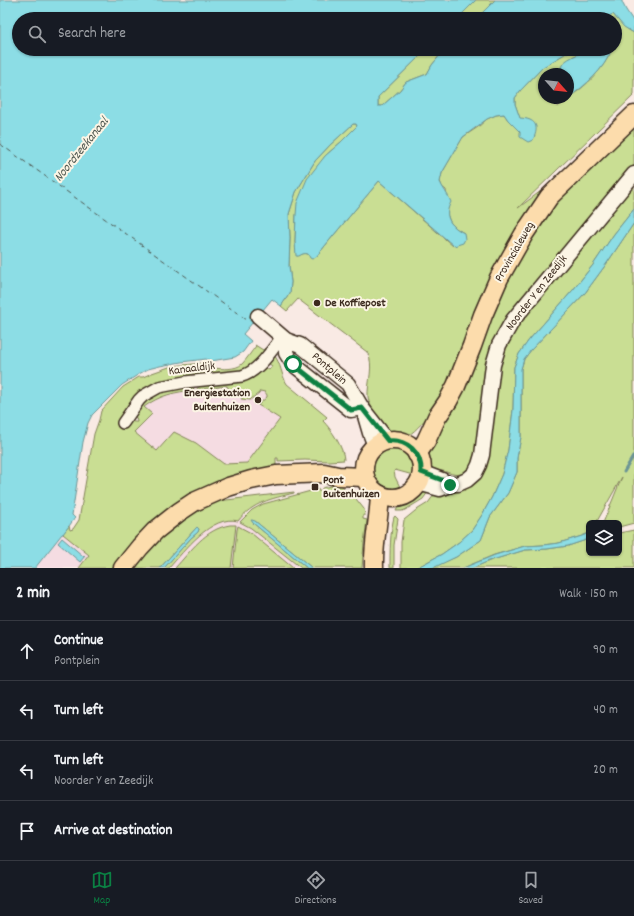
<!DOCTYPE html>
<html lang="en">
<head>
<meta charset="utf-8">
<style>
  :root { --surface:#171b24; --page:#242831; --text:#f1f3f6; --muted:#9ea1a6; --line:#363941; --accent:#0b8043 }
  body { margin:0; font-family:Dekko,sans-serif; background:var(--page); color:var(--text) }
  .controls { position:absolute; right:12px; bottom:12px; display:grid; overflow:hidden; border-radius:6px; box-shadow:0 1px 3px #0004 }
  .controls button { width:36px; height:36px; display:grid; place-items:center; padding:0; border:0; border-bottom:1px solid var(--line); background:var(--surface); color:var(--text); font:20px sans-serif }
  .compass { position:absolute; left:538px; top:68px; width:36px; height:36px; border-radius:50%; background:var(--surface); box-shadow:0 1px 3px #0004; rotate:117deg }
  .stop { position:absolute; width:12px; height:12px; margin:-9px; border:3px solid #0b8043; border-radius:50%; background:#fff }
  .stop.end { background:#0b8043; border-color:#fff; box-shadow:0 1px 4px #0008 }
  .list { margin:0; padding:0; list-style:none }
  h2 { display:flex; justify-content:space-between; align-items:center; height:52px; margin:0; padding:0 16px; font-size:17px }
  h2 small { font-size:13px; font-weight:400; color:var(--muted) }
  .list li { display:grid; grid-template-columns:26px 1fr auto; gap:12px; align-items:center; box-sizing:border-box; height:60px; padding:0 16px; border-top:1px solid var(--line) }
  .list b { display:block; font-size:15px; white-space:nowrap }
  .list p { margin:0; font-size:13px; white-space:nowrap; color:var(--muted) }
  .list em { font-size:13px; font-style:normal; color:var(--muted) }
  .icon { flex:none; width:22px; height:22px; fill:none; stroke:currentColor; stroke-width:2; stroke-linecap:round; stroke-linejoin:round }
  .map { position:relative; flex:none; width:634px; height:568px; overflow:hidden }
  .search { position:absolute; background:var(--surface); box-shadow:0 1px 3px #0004; left:12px; right:12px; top:12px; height:44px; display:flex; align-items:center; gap:10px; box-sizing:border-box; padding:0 14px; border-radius:22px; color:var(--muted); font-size:15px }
  .sheet { height:292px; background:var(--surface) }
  nav { display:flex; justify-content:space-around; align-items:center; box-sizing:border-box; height:56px; border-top:1px solid var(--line); background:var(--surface); font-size:11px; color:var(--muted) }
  nav a { display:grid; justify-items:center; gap:2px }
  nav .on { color:var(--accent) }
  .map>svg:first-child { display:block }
  .built { fill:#f5dce2 }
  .green { fill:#c9de93; stroke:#828458 }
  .water { fill:#8cdde5; stroke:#6c9595 }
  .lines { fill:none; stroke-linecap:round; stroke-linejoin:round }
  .stream { stroke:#6c9595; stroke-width:3 }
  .ferry { stroke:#4f5750; stroke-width:1; stroke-dasharray:5 4; stroke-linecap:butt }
  .minor-casing { stroke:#3b2a1e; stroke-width:14 }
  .tertiary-casing { stroke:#3b2a1e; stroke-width:17 }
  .primary-casing { stroke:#3b2a1e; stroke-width:21 }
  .minor { stroke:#fcf5e5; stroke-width:11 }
  .tertiary { stroke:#fcf5e5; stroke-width:14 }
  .primary { stroke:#fcdcac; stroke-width:18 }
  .route { stroke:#0b8043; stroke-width:5 }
  .poi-dot { fill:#3b2a1e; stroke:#fcf5e5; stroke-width:1.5 }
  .labels { text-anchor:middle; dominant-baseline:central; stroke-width:4; stroke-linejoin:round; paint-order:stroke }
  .street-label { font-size:12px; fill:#3b2a1e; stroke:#fcf5e5 }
  .poi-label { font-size:12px; font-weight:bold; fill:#3b2a1e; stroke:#fcf5e5; text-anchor:start }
  .water-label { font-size:13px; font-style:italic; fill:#4f5750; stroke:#fcf5e5 }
</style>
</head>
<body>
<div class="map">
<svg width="634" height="568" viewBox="0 0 634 568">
  <rect width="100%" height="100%" fill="#f9eae4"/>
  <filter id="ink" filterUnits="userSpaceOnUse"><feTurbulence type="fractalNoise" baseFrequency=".025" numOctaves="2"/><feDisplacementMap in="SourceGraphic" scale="8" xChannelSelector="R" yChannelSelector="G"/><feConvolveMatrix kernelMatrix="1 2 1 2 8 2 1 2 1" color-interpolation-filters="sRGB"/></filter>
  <g filter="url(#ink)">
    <!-- built -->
    <g class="built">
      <path d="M228,386L232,393L236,389L243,398L242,399L250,400L260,391L265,392L267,395V397L258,405L280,419L247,463L224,465L196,443L157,452L134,432L151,414L144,407L155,400L168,394L176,392Z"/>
      <path d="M238,514L243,515L251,520L312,568H160L197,527Z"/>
      <path d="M63,533L90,555L79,568H35Z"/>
    </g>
    <!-- green -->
    <g class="green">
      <path d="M476,0H495L476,19H457Z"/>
      <path d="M613,14C619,22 626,29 634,33V95L518,208L549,185L451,382C442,395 420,432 406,436C395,438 388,433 382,425C378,418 369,405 368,397C367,384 375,364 367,352L298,299L287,311L281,306L290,293L291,282L289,266L290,238L289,214L296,192L315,161L330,145L353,124H356L357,126L341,142L325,156L296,215L295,242L297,256L305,253L316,257L333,236L379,181L453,246L464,233L457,229L450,222L447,214L448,207L446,190L442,187L440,181L442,173L463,137L478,127L487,119L496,115L504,114L508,120L520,132L536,127C531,119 528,119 520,119L515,104V98L520,91L543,67L573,49H584L581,53L572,57L561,67L559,74H544V98H548L547,101L558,107C563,100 571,96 578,91C592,80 605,66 612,49H615V19H603Z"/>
      <path d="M427,49H445L432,65L427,74L406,82L400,90L382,106H378V97Z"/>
      <path d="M634,123V165L514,312L475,458C469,470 463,478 449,473C444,471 441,470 436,472L430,470L427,464L425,457L494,306L500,299L509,278L531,241L563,193Z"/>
      <path d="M634,182V209L614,234L593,265L573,290L529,340L519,354L514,367L513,410L508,450L502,474L492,497L482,515L472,530L459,542L442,554L416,568H401V542L404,520L415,511L428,503L434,495H447L469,487L481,477L495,387L502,356L509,337L523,316Z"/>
      <path d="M634,223V523L619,527V523H603L622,477L596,523H589V533L582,536L559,543L543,545L525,546L494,555L463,568H430L456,557L481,540L490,517L508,493L517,472V458L521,437V369L524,359L531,350L585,293L607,263Z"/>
      <path d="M255,345L263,350L265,348L266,353C263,358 258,364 254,368C243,377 208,377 194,378L193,365H192V379C183,380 174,380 165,383C144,389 130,405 120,423L123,425L128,420L134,422H137C137,417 133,415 133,411C150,390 164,388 189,384L192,386L194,390C175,392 160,395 144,407L152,414L134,432L157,451L174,432L196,443L224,464L247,463L280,419L258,405L267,397V395L265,392L260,391L259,393L250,400L241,399L242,398L236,390L232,393L227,386L197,390L200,383L244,378L254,373L263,366L269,370L272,366L268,363V358L269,356L274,355C281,363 281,375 287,384L327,417L323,421C331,429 344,448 344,460L329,461L305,460L278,461V458H276V465C250,472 223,480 199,493C165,511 138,539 115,568H79L89,555L63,534V533L69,526L70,530L73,529L79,520L94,434L99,420L101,411L123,387L139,377H143L152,373L172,366L204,363L213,364L214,368C221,369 236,370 242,364C247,359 251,352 256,346Z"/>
      <path d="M390,449C405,448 416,460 413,475L395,470L394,471L395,477L401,489C373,499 359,457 390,449Z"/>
      <path d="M343,483V490H349L364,509L365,515H363V519L367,520L364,543L362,568H312L255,521L253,523L307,568H301L251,528L240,522L252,510L263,504L318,489V491H322V488Z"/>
      <path d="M424,491L428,492L423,499L405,510L402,511H396C399,504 405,502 411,498C416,495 419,493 424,491Z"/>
      <path d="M294,492V493C271,499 253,502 238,521C212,514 184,551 169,568H164L191,538L198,532L199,529L197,527L160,568H131L177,521L209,504L218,501Z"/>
      <path d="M395,516L398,519L394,545V568H390C390,551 390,533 394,517Z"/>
      <path d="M230,525H236L231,568H175C191,551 205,529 230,525Z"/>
      <path d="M238,526L251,533L293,568H233L237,530Z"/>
      <path d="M634,530V568H473L489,561L525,550L547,549L568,546L589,539V553H619V533Z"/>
    </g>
    <!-- water -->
    <g class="water">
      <path d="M0,0H476L457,19H19V49H427L378,97V106H382L400,90L406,82L427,74L432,65L445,49H573L543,67L520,91L515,98V104L520,118C535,119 540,125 533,140L528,142L520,137V132L508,120L504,114L496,115L487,119L463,137L442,173L440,182C443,189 448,194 451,202C443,216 450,226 464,233L465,239L463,243L454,246L379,181L333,236L316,257L312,259L310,258L308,254C304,253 302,254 299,256H296L295,242L296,215L297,203L307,179L325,156L341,142L357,126L356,124H353L330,145L315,161L296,192L289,214L290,238L289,266L291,282L290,293L281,306L272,299L243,334L251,341L243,352L235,357L211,361L206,359L181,362L160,366L148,369L139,374L122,385L92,415L88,423L83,442L72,515L75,518L63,534H62L35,568H0Z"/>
      <path d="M495,0H622V2L626,10L634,22V33L624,27L613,14L603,19H476Z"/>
      <path d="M584,49H612C603,71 587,84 568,98V74H559C560,72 560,69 561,67C565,57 578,57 584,49Z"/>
      <path d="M634,209V223L607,263L585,293L531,350L524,359L521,369V437L517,458V472L508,493L490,517L481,540L456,557L435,567L430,568H416L442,554L459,542L472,530L482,515L492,497L502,474L508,450L513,410L514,367L519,354L529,340L573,290L593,265L614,234Z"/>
      <path d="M251,520H252L255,521L312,568H307L253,523Z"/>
      <path d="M197,527L199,529L198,532L191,538L164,568H160Z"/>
      <path d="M589,533V539L568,546L547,549L525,550L489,561L473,568H463L495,555L525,546L543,545L559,543L582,536Z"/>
      <path d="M62,538L83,556L84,555L85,556L80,562L58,543Z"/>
    </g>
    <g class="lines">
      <!-- stream -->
      <path class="stream" d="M624,472L634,455"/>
      <!-- ferry -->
      <path class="ferry" d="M0,144L247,320L252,318"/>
      <defs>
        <path id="minor" d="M123,423L139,400L143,396L159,387L185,382L242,376C259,371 271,351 282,337"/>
        <g id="tertiary">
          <path d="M258,316L286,340L300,345L348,384L362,408L388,441"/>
          <path d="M286,340V353L293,364L351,410L362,408"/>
          <path d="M365,416L370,433L375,446"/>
          <path d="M421,472L442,480L450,485"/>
          <path d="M418,483L440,489L453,484H458L467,480L475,473L479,465L482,455L493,365L499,345L513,320L634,174"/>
        </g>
        <g id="primary">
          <circle cx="393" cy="469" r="29"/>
          <path d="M417,454L426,441L437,417L448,401L456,386L472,346L483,315L499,278L524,234L549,197L634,115"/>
          <path d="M123,568L140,547L155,531L179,512L194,502L228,487L251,480L276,475L324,473L338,476L365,477"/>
          <path d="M374,568C373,544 379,520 380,495"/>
        </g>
      </defs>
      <!-- minor casing -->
      <use href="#minor" class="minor-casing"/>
      <!-- tertiary casing -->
      <use href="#tertiary" class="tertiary-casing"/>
      <!-- primary casing -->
      <use href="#primary" class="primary-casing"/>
      <!-- minor -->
      <use href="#minor" class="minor"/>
      <!-- tertiary -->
      <use href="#tertiary" class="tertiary"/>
      <!-- primary -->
      <use href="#primary" class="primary"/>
    </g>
  </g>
  <g class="lines" filter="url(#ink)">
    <!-- route -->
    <path class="route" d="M293,364L351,410L362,408L388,441C407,439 422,453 421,472L442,480L450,485"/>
  </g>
  <!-- markers -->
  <g class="poi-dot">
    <circle cx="317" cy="303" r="4"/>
    <circle cx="258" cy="400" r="4"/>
    <rect x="311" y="483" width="8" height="8" rx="2"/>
  </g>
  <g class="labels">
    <!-- street labels -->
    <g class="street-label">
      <text transform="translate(515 252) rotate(-60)">Provincialeweg</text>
      <text transform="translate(537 293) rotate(-52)">Noorder Y en Zeedijk</text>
      <text transform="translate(192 369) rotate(-7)">Kanaaldijk</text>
      <text transform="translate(329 369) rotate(41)">Pontplein</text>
    </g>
    <!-- poi labels -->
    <g class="poi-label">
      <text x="325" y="303">De Koffiepost</text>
      <text x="250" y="393" text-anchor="end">Energiestation<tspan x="250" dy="14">Buitenhuizen</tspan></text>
      <text x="323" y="480">Pont<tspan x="323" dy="14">Buitenhuizen</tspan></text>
    </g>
    <!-- water labels -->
    <g class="water-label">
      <text transform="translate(82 150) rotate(-51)">Noordzeekanaal</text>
    </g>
  </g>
</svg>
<div class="controls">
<button><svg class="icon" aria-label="layers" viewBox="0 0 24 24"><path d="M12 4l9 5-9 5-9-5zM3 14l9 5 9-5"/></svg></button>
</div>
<svg class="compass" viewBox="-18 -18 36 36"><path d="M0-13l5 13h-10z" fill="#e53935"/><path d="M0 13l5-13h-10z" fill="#9ea1a6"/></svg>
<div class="stop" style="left:293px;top:364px"></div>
<div class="stop end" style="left:450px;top:485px"></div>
<div class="search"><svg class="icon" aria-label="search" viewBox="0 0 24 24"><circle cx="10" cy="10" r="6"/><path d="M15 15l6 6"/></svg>Search here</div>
</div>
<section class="sheet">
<h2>2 min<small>Walk · 150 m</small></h2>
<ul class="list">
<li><svg class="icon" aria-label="ahead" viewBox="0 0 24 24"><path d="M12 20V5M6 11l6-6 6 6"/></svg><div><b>Continue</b><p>Pontplein</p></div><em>90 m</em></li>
<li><svg class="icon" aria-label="left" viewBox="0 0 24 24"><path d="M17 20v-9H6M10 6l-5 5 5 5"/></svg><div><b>Turn left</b></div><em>40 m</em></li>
<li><svg class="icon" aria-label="left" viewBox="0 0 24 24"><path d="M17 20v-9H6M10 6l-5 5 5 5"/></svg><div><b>Turn left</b><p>Noorder Y en Zeedijk</p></div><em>20 m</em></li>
<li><svg class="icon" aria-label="arrive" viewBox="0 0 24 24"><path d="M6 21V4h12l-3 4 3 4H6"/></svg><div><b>Arrive at destination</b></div></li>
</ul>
</section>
<nav>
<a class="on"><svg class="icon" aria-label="map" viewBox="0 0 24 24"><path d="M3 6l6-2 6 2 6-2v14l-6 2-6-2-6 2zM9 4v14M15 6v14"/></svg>Map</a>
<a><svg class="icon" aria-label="directions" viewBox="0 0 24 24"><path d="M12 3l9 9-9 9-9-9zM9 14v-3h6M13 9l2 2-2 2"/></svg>Directions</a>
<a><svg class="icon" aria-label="saved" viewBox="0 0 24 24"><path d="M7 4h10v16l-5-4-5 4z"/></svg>Saved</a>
</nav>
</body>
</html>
